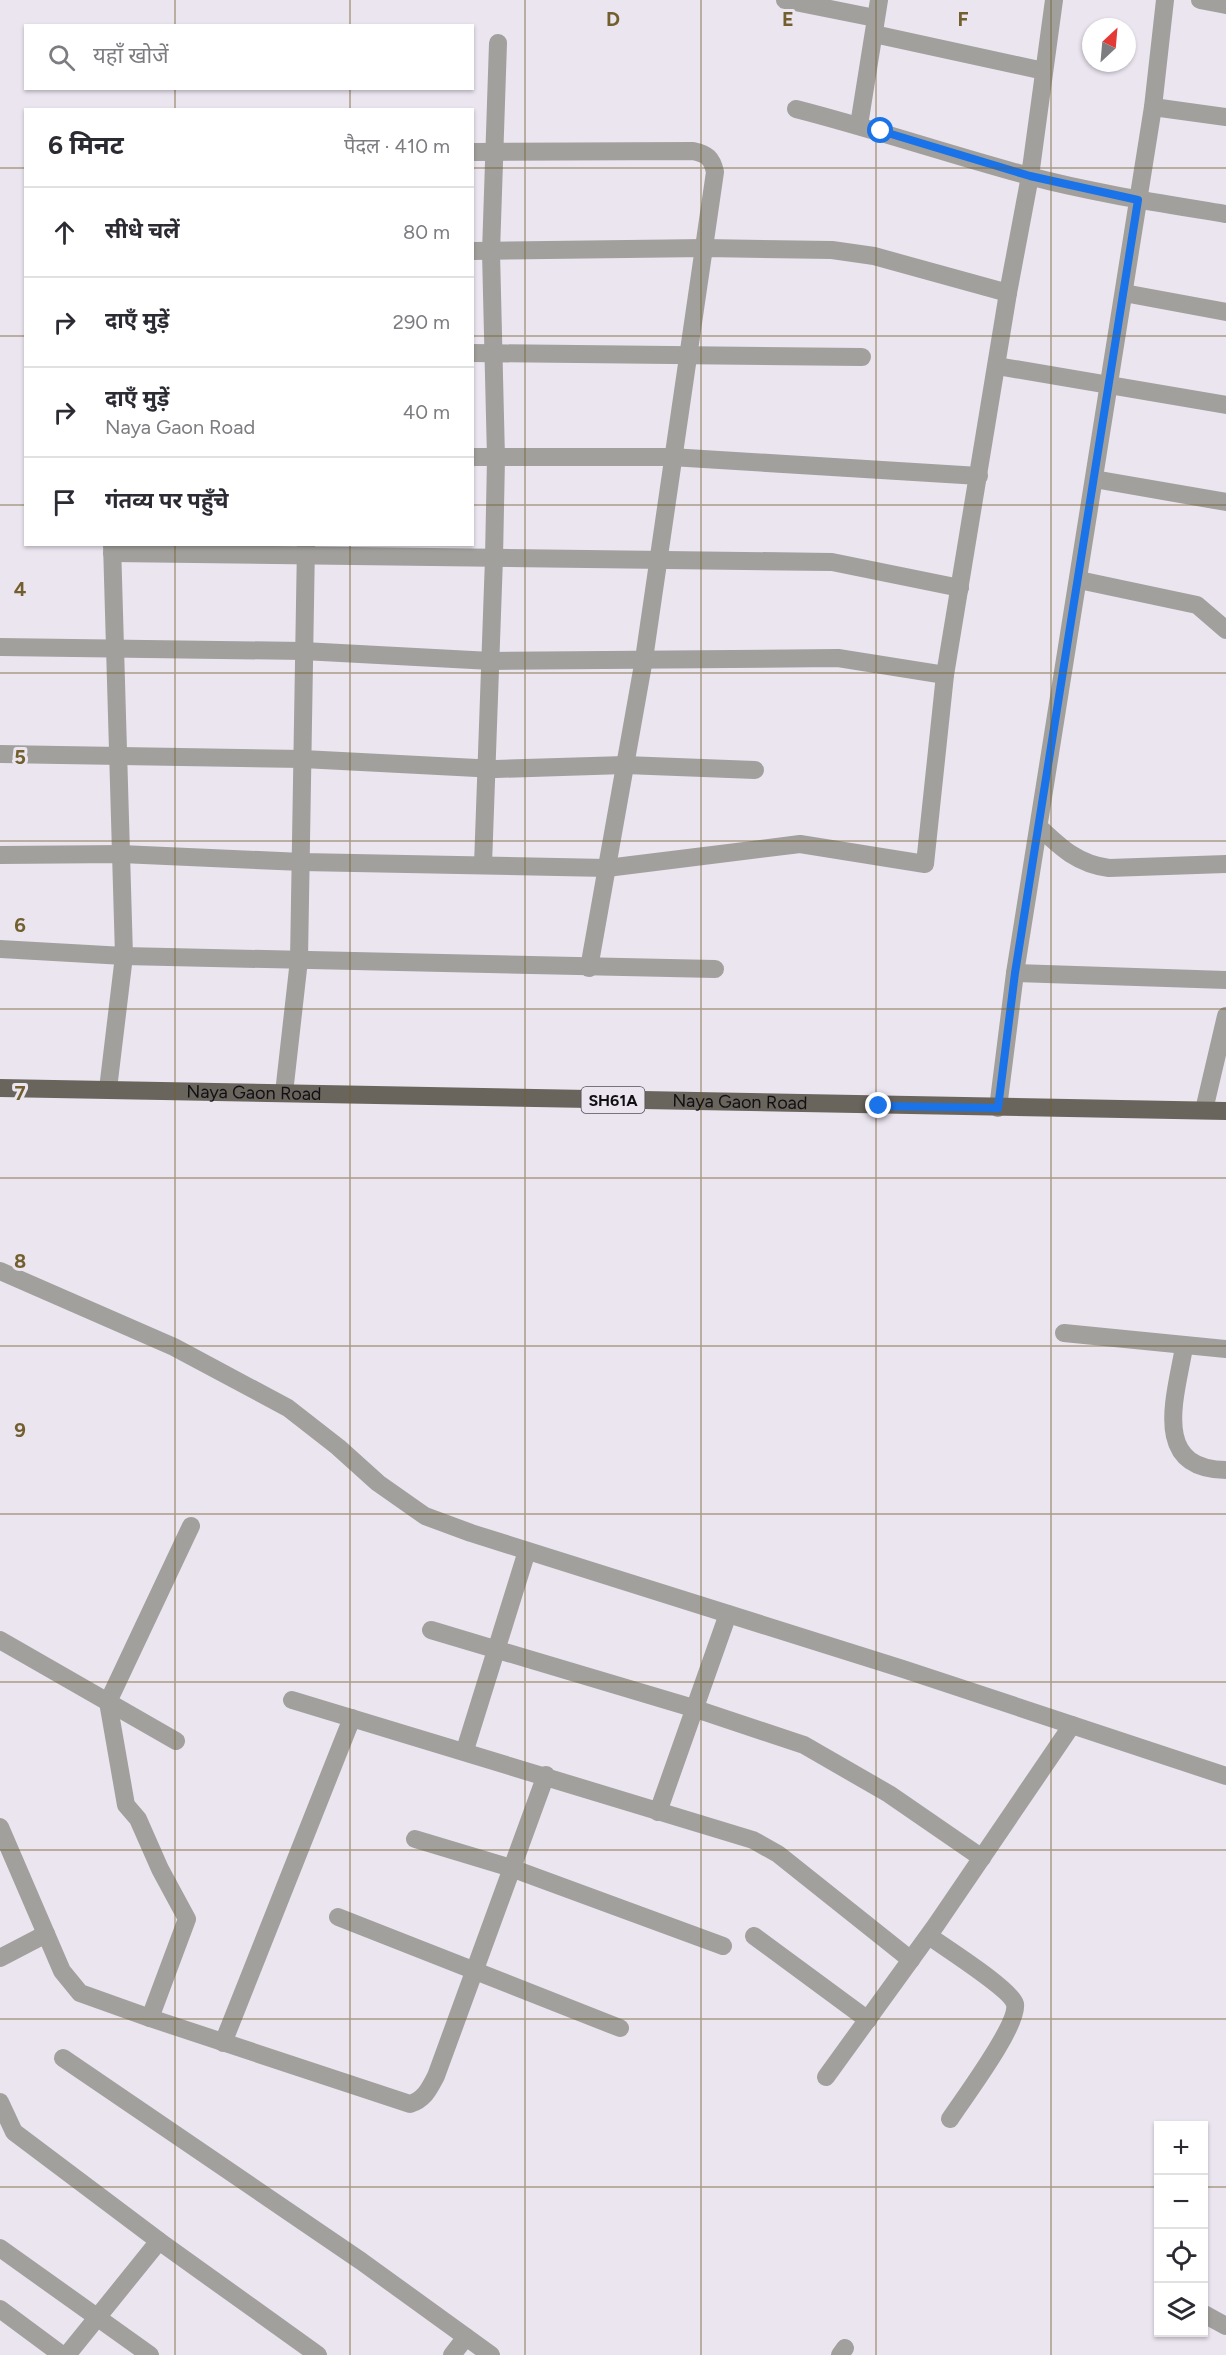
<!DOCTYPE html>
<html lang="hi">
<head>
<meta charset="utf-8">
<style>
  :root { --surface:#fff; --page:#f2f2f3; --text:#2b2b33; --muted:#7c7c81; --line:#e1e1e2 }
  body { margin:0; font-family:Figtree,"Noto Sans Devanagari",sans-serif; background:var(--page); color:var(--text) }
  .controls { position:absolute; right:18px; bottom:18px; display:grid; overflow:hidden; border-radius:0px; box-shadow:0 2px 4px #0004 }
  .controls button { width:54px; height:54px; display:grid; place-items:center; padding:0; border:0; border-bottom:2px solid var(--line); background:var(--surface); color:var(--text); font:30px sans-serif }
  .compass { position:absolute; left:1082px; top:18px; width:54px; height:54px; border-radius:50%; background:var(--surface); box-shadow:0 2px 4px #0004; rotate:26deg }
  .stop { position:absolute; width:18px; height:18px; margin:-14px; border:4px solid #1a73e8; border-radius:50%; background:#fff }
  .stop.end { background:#1a73e8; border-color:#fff; box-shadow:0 2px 6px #0008 }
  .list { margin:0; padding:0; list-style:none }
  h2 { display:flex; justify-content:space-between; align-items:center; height:78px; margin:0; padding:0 24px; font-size:26px }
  h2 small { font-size:20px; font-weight:400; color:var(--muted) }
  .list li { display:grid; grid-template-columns:39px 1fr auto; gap:18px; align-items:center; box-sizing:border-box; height:90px; padding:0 24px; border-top:2px solid var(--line) }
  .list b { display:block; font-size:22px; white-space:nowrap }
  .list p { margin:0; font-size:20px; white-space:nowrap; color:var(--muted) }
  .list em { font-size:20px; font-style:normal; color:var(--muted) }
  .icon { flex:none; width:33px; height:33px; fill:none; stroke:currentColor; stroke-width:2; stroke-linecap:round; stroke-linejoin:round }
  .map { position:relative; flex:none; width:1226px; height:2355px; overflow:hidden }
  .search { position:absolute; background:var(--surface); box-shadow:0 2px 4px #0004; left:24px; top:24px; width:450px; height:66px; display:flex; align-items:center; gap:15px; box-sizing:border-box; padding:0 21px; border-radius:0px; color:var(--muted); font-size:22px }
  .panel { position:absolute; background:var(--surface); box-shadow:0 2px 4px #0004; left:24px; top:108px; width:450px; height:438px; border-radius:0px }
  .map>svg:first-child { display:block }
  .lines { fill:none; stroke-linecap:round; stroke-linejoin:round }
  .minor { stroke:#a2a09c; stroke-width:18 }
  .primary { stroke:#69655d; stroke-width:18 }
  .route { stroke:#1a73e8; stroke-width:8 }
  .grid { fill:none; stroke:#725f2d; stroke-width:1.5; stroke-opacity:0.55 }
  .labels { text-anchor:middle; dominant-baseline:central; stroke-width:6; stroke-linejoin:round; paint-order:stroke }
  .shield { fill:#ebe5f0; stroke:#524f55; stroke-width:1.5 }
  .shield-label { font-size:16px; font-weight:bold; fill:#110f13 }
  .street-label { font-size:18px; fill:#110f13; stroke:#ebe5f0 }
  .grid-label { font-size:20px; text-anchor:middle; font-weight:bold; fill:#725f2d; stroke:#ebe5f0; stroke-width:6; stroke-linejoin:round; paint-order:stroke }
</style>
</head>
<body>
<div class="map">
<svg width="1226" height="2355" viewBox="0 0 1226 2355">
  <rect width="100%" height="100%" fill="#ebe5f0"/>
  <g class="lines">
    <!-- minor -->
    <g class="minor">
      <path d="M785,0L875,18"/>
      <path d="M1200,0L1226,5"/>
      <path d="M874,34L1044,71"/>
      <path d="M1153,107L1226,117"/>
      <path d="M796,109C874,129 951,155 1029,176C1093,193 1160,203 1226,214"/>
      <path d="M859,125L879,0"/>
      <path d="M472,152L693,151C707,154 712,158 715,172L644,659L589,968"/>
      <path d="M472,251L705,248L832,250L874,256L1008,293"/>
      <path d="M1124,293L1226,312"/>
      <path d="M472,353L862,357"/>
      <path d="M997,366L1226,405"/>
      <path d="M472,457H671L979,476"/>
      <path d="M1094,479L1226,502"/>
      <path d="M112,553L832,562L960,588"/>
      <path d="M1079,580L1197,605L1226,630"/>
      <path d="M0,647L303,651L491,661L838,658L945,675"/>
      <path d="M0,754L303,759L496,769L625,765L755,770"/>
      <path d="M1039,827C1061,848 1078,864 1109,868L1226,864"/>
      <path d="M0,855L121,854L302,862L607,868L800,844L925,864L945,675L1008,293L1030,176L1054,0"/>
      <path d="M483,865L494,558L496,458L491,252L498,43"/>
      <path d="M0,949L124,956L715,969"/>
      <path d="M1015,973L1226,980"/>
      <path d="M108,1089L124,956L112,544"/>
      <path d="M284,1093L299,960L306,544"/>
      <path d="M998,1108L1015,973L1153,107L1165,0"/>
      <path d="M1204,1110L1226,1016"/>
      <path d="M0,1271L174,1347L288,1408L338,1447L378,1483L425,1516L471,1533L903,1669L1226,1776"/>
      <path d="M1064,1333L1226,1349"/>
      <path d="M1184,1347C1176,1396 1150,1469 1226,1470"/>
      <path d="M431,1630L693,1708L804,1745L889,1794L982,1858"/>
      <path d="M0,1640L176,1741"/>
      <path d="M292,1700L753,1840L778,1854L911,1960"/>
      <path d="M465,1750L527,1551"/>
      <path d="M658,1812L728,1614"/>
      <path d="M0,1827L62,1971L80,1993L150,2018L410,2104C425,2099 429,2089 436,2076L546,1775"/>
      <path d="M415,1839L511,1868L723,1946"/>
      <path d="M338,1917L620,2028"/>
      <path d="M754,1936L868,2020"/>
      <path d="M929,1936C944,1947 1011,1989 1015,2004C1019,2025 963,2099 950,2119"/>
      <path d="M0,1958L46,1934"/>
      <path d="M150,2018L187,1919L160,1869L138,1819L126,1805L108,1702L191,1526"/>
      <path d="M223,2043L352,1718"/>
      <path d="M63,2058L361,2261L491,2355"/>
      <path d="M826,2077L936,1925L1072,1725"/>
      <path d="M0,2102L14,2132L159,2241L318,2355"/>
      <path d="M0,2248L150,2355"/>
      <path d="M0,2309L62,2355"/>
      <path d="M1204,2314L1226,2326"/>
      <path d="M67,2355L159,2241"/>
      <path d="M452,2355L466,2337"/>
      <path d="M840,2355L845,2348"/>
    </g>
    <!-- primary -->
    <path class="primary" id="s1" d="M0,1088L1226,1111"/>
  </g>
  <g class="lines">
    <!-- route -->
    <path class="route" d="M879,1106L998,1108L1015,973L1138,200L1030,176L881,131"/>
  </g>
  <!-- grid -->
  <path class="grid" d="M175,0V26M350,0V26M525,0V2355M701,0V2355M876,0V2355M1051,0V2355M175,88V110M350,88V110M0,168H26M472,168H1226M0,336H26M472,336H1226M0,505H26M472,505H1226M175,544V2355M350,544V2355M0,673H1226M0,841H1226M0,1009H1226M0,1178H1226M0,1346H1226M0,1514H1226M0,1682H1226M0,1850H1226M0,2019H1226M0,2187H1158M1204,2187H1226"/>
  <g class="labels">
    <!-- shield labels -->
    <rect class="shield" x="581.5" y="1087" width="63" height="26" rx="4.5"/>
    <g class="shield-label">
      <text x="613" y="1100">SH61A</text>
    </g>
    <!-- street labels -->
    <g class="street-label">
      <text stroke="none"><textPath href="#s1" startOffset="254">Naya Gaon Road</textPath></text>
      <text stroke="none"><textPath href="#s1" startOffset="740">Naya Gaon Road</textPath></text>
    </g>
  </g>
  <g class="grid-label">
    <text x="613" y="26">D</text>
    <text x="788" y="26">E</text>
    <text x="963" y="26">F</text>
    <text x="20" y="596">4</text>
    <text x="20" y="764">5</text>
    <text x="20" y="932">6</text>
    <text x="20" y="1100">7</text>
    <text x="20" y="1268">8</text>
    <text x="20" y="1437">9</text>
  </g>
</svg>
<div class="controls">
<button>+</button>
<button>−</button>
<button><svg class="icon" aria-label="locate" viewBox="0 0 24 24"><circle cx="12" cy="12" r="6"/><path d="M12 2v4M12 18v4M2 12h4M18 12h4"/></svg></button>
<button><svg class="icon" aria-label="layers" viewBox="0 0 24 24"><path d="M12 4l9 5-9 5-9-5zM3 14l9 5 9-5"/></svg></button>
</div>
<svg class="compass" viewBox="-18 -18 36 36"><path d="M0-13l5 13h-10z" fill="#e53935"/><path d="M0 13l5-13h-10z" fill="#7c7c81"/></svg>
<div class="stop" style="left:881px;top:131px"></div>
<div class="stop end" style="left:879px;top:1106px"></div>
<div class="search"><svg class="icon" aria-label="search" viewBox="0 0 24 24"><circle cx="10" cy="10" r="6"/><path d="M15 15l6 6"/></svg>यहाँ खोजें</div>
<section class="panel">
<h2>6 मिनट<small>पैदल · 410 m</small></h2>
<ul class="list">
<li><svg class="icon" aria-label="ahead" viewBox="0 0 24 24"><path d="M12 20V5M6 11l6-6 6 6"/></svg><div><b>सीधे चलें</b></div><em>80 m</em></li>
<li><svg class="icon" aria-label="right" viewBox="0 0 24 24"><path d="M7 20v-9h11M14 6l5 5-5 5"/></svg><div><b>दाएँ मुड़ें</b></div><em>290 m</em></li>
<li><svg class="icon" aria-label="right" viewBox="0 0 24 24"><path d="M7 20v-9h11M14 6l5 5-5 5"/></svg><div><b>दाएँ मुड़ें</b><p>Naya Gaon Road</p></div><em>40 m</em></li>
<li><svg class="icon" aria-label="arrive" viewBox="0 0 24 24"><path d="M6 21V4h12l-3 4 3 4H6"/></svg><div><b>गंतव्य पर पहुँचे</b></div></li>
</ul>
</section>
</div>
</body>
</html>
